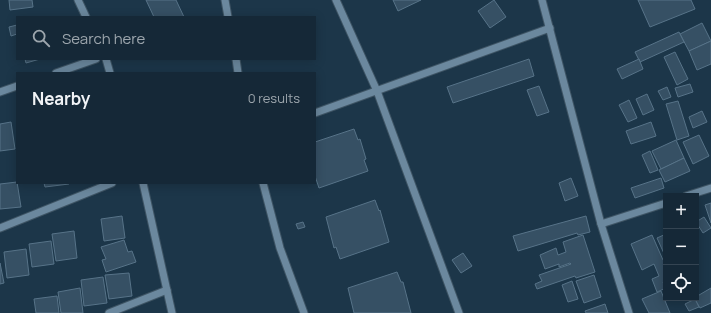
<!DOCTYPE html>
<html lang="en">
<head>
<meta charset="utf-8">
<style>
  :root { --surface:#152837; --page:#1e303f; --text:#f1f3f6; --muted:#9da6ad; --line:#344452 }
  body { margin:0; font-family:Manrope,sans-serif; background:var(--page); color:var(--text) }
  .controls { position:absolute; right:12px; bottom:12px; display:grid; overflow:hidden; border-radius:0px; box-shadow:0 2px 10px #0003 }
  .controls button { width:36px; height:36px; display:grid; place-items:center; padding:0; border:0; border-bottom:1px solid var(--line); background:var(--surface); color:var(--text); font:20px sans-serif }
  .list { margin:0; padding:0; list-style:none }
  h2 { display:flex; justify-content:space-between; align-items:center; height:52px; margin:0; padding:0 16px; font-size:17px }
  h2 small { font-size:13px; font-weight:400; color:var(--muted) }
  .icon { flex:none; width:22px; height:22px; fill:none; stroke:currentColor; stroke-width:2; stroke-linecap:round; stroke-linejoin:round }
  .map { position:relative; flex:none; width:711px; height:313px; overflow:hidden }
  .search { position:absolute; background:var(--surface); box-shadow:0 2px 10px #0003; left:16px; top:16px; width:300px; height:44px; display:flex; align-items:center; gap:10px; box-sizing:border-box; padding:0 14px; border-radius:0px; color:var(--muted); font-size:15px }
  .panel { position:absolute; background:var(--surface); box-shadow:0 2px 10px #0003; left:16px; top:72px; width:300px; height:112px; border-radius:0px }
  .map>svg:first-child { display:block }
  .building { fill:#365064; stroke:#577388 }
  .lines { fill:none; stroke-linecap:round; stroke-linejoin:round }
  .minor-casing { stroke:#3e5464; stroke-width:9 }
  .minor { stroke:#6b889e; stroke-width:7 }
</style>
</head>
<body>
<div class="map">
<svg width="711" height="313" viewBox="0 0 711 313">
  <rect width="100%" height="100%" fill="#1c3649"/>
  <!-- building -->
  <g class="building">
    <path d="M9,0H32L33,7L10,10Z"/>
    <path d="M146,0H176L184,17H154Z"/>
    <path d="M393,0H421L398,11Z"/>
    <path d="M494,0L506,17L490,28L478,11Z"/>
    <path d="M638,0H691L695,9L650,27Z"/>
    <path d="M702,23L711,41L689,51L680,34Z"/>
    <path d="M17,25V34L11,36L9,27Z"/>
    <path d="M679,32L684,42L640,62L635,52Z"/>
    <path d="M711,41V64L697,70L689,51Z"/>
    <path d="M675,52L688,79L677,85L664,57Z"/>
    <path d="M25,59H40L26,63Z"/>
    <path d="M529,59L534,76L453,103L447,87Z"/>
    <path d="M639,59L643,69L622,79L617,69Z"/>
    <path d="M690,84L693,92L678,97L675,88Z"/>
    <path d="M539,86L549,112L537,116L527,90Z"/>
    <path d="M667,87L671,97L663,100L658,91Z"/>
    <path d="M647,94L654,110L643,115L636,99Z"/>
    <path d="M629,100L637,118L628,122L619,105Z"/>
    <path d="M678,101L689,136L677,140L666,104Z"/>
    <path d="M702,111L707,122L693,128L689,117Z"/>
    <path d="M11,122L15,149L0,151V124Z"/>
    <path d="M651,122L656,136L631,144L626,131Z"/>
    <path d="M354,129L358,140L360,139L366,159L364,160L368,171L319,188L315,176V142Z"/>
    <path d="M699,135L709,156L693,164L683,142Z"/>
    <path d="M676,140L684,158L661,169L652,151Z"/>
    <path d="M650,151L658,170L650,173L642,155Z"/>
    <path d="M684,158L690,171L665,182L659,170Z"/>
    <path d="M571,178L578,196L565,201L559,183Z"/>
    <path d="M661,178L664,188L635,198L631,188Z"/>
    <path d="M17,182L21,207L0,209V184Z"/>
    <path d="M44,183H69V184L45,187Z"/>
    <path d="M375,200L379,211L380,210L389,242L340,259L336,247L334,248L326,217Z"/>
    <path d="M711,203V223L705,205Z"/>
    <path d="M122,216L125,238L104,241L101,219Z"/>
    <path d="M586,216L590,232L578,235L577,233L518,251L513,236Z"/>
    <path d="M704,217L711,228L703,233L696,222Z"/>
    <path d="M303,222L305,227L298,229L296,224Z"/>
    <path d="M74,231L77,258L56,261L52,234Z"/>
    <path d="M666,234V258L657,238Z"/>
    <path d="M583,235L595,272L576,278L575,276L537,289L535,284L542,281L539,275L571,264L570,263L559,267V264L545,269L540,255L556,248L558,255L566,252L563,242Z"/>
    <path d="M652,235L663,260L665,259L666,262V281L663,282L666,288L657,292L652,279L659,276L654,264L642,270L631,244Z"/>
    <path d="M124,240L128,252L132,251L136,262L106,272L102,260L106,259L101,247Z"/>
    <path d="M51,241L54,264L32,267L29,244Z"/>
    <path d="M26,249L29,275L7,278L4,252Z"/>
    <path d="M463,253L472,266L461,273L452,260Z"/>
    <path d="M0,263L4,283L0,284Z"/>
    <path d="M397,272L401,282H403L411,313H354L348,288Z"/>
    <path d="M129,273L132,296L109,299L105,275Z"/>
    <path d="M594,275L601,297L584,303L576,281Z"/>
    <path d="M103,277L107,303L84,306L81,280Z"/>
    <path d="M572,281L578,299L568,302L562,285Z"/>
    <path d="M80,288L83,313H61L58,292Z"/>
    <path d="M711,288V303L700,308L694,298Z"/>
    <path d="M661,291L670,313H649L642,299Z"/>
    <path d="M57,296L59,313H36L34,299Z"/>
    <path d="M695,299L699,307L689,311L685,304Z"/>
    <path d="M605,304L608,313H586L585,311Z"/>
  </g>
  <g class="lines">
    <defs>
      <g id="minor">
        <path d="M78,0L86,17"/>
        <path d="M225,0L228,17"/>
        <path d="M336,0L377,91L459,313"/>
        <path d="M542,0L601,224L629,313"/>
        <path d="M106,59L110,73"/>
        <path d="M236,59L238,73"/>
        <path d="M56,73L96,59"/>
        <path d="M0,92L17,86"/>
        <path d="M315,113L550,28"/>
        <path d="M143,183L172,313"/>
        <path d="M263,183L280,248L304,313"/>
        <path d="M686,196L711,188"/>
        <path d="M601,224L666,203"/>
        <path d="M0,228L112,183"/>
        <path d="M109,313L167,290"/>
      </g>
    </defs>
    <!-- minor casing -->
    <use href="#minor" class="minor-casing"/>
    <!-- minor -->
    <use href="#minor" class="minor"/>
  </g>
</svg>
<div class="controls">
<button>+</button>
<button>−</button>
<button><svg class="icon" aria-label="locate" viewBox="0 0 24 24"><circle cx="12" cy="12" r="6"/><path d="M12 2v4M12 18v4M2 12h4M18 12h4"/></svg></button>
</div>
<div class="search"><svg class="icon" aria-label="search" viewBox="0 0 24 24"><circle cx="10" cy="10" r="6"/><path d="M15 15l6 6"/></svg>Search here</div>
<section class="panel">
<h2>Nearby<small>0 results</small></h2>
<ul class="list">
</ul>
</section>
</div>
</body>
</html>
